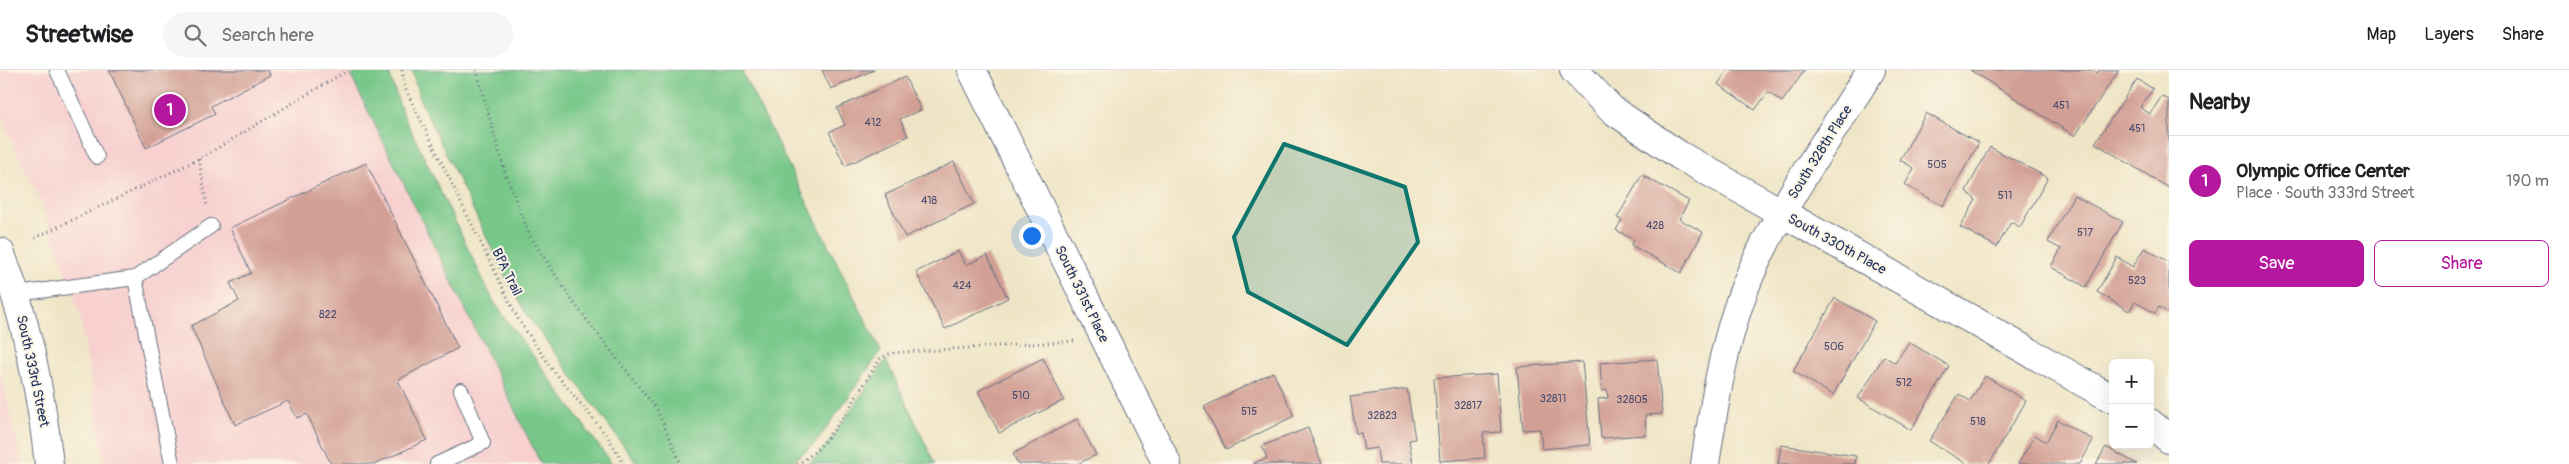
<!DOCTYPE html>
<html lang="en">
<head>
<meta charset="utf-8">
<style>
  :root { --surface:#fff; --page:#f6f6f6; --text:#202124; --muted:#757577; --line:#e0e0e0; --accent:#b5179e }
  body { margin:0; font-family:Pangolin,sans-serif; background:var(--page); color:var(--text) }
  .controls { position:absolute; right:15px; bottom:15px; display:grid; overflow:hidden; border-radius:8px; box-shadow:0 5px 20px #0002 }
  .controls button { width:45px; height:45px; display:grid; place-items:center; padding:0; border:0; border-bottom:1px solid var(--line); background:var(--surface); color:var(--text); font:25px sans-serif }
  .you { position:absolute; left:1031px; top:165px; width:18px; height:18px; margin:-12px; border:4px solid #fff; border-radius:50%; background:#1a73e8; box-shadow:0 0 0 8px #1a73e833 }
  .badge { display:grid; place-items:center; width:32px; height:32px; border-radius:50%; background:var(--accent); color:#fff; font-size:16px; font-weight:700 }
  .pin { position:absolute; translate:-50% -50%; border:2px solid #fff; box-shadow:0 1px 5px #0006 }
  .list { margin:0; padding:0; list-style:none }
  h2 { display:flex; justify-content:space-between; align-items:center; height:65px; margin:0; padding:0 20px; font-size:21px }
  h2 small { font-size:16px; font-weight:400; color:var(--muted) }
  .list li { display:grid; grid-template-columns:32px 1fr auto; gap:15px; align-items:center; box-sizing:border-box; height:90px; padding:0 20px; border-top:1px solid var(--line) }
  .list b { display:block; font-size:19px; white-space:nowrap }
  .list p { margin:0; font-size:16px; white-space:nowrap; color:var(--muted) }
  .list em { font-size:16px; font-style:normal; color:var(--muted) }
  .actions { display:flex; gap:10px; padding:15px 20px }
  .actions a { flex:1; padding:11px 0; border:1px solid var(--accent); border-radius:8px; text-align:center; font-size:18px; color:var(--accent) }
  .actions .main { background:var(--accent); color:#fff }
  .icon { flex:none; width:28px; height:28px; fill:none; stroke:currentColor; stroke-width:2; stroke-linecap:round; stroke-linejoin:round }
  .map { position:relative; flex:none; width:2169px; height:394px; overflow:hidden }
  header { display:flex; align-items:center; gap:30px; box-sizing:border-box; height:70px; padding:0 25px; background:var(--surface); border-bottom:1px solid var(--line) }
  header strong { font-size:24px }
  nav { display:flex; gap:28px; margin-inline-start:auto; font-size:18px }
  .search { width:350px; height:45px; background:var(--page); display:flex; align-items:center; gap:12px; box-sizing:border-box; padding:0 18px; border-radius:28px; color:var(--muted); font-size:19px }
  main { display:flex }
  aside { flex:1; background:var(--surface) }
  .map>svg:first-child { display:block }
  .built { fill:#f7d0cf }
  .green { fill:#78c88a; stroke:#4a7c74 }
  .building { fill:#d29f94 }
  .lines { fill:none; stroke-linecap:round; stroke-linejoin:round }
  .service-casing { stroke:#656f82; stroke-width:16 }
  .minor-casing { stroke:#656f82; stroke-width:30 }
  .path { stroke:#656f82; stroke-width:3; stroke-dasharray:1 4; stroke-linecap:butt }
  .service { stroke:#fff; stroke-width:14 }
  .minor { stroke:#fff; stroke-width:28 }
  .marked { fill:#0f766e; fill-opacity:0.2; stroke:#0f766e; stroke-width:4; stroke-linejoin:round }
  .labels { text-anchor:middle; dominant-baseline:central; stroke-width:4; stroke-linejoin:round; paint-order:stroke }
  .number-label { font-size:11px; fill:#494b6c }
  .street-label { font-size:14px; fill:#1b2f5e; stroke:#fcf5e5 }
</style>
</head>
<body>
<header>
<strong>Streetwise</strong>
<div class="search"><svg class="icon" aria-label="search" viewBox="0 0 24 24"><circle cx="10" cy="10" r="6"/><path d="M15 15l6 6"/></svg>Search here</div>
<nav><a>Map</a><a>Layers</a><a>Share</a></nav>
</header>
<main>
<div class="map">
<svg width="2169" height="394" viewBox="0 0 2169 394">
  <rect width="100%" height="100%" fill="#fcf5e5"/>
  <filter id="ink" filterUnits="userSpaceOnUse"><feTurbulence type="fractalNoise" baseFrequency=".02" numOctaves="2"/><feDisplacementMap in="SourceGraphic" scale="10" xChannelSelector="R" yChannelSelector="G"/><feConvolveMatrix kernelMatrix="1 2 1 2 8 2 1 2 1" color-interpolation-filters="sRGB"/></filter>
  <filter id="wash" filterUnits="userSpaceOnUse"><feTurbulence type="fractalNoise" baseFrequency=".0096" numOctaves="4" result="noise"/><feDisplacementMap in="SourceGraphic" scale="20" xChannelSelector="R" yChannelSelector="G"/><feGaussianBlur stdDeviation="1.12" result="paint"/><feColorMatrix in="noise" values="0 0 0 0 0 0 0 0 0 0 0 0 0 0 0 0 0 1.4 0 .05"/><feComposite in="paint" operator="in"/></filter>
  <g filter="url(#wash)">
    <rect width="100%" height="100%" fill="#efe5c6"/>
    <!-- built -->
    <g class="built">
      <path d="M0,0H348L541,394H105L80,245L43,136L0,47Z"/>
      <path d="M0,300L21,390V394H0Z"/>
    </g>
    <!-- green -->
    <g class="green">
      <path d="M363,0H387L389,3L402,42L494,232L612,394H541L351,6Z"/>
      <path d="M412,0H741L881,281L815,374L795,389L775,394H637L532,252L510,216L419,28Z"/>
      <path d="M886,290L935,394H809L826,376Z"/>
    </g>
    <g id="blocks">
      <!-- building -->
      <g class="building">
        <path d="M109,0H268L270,5L211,36L215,44L146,78Z"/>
        <path d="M822,0H874L831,19Z"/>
        <path d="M1728,0H1805L1782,32L1768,22L1755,40L1718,14Z"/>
        <path d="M1970,0H2092L2097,3L2099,0H2119L2075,66Z"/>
        <path d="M905,7L921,40L900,49L908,66L845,96L829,62L845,55L837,38Z"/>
        <path d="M2137,9L2153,19L2140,37L2150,44L2162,26L2169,30V118L2095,73Z"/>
        <path d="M1926,43L1979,73L1943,136L1905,115L1914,98L1900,90Z"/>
        <path d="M1990,77L2048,108L2020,157L2011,152L1997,177L1960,157L1976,130L1966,121Z"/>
        <path d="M954,92L974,134L905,167L885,125Z"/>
        <path d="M366,93L458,278L398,310L427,370L375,394H331L307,344L297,348L288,331L235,355L191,256L239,231L230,213L251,203L230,158Z"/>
        <path d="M1642,105L1689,131L1679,149L1703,162L1681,203L1631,175L1634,170L1616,160L1622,150L1617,148Z"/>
        <path d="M2074,125L2123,152L2086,217L2051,197L2061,179L2048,172Z"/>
        <path d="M2144,178L2169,192V243L2159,237L2155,243L2135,232L2129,241L2097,222L2117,187L2133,197Z"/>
        <path d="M958,181L966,195L987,185L1008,228L945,259L916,202Z"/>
        <path d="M1835,228L1875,251L1833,325L1793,301Z"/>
        <path d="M1909,272L1949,296L1911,360L1858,328L1884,286L1895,293Z"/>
        <path d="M1043,288L1064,330L999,363L978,321Z"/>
        <path d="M1657,289L1662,344L1645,345L1646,365L1601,368L1598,329L1608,328L1607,320L1602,321L1600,293Z"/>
        <path d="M1582,292L1590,375L1542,379L1540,359L1523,360L1517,297Z"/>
        <path d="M1273,302L1294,346L1226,380L1204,337Z"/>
        <path d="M1497,304L1501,362L1483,363L1485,388L1440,391L1434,308Z"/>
        <path d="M1985,306L2026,331L1989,394H1967L1929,371L1959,324L1970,331Z"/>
        <path d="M1407,319L1415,369L1409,370L1413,394H1379L1377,378L1364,380L1361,363H1356L1350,327Z"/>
        <path d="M1077,349L1096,385L1077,394H1018L1013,384Z"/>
        <path d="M2058,350L2093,370L2080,394H2018L2035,365L2046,372Z"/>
        <path d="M1308,358L1322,394H1252L1267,388L1262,376Z"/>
        <path d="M1781,375L1856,386L1855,394H1778Z"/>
        <path d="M2106,377L2137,394H2096Z"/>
      </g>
    </g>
  </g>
  <g filter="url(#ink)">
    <use href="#blocks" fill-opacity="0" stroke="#656f82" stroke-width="1"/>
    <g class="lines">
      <defs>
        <g id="service">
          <path d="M57,0L97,87"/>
          <path d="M17,224L135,208"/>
          <path d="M172,394L135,208L211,156"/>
          <path d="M437,394L483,373L461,320"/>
        </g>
        <g id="minor">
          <path d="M972,0L1167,394"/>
          <path d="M1574,0L1611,39L1679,85L2113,329"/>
          <path d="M0,182C27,249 41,323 49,394"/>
          <path d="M2150,353L2169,369"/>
          <path d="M1705,394C1715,328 1726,257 1754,196C1786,127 1831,64 1871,0"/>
        </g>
      </defs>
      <!-- service casing -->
      <use href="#service" class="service-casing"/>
      <!-- minor casing -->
      <use href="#minor" class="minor-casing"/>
      <!-- path -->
      <g class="path">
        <path d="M402,0L405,18L518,249L552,299L608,367L624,394"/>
        <path d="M476,0L505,102L530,166L573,232L657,340L681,394"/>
        <path d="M199,89L207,136"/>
        <path d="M35,168L199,89L348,0"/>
        <path d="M797,394C830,378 859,320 880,289L891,283L1074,271"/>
      </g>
      <!-- service -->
      <use href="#service" class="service"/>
      <!-- minor -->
      <use href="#minor" class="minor"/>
    </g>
  </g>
  <!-- marked area -->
  <path class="marked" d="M1284,74L1405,117L1418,172L1347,275L1248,222L1234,167Z"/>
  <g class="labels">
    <!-- number labels -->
    <g class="number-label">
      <text x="2061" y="35">451</text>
      <text x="873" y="52">412</text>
      <text x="2137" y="58">451</text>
      <text x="1937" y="94">505</text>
      <text x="2005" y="125">511</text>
      <text x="929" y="130">418</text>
      <text x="1655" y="155">428</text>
      <text x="2085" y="162">517</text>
      <text x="2137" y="210">523</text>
      <text x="962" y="215">424</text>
      <text x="328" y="244">822</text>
      <text x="1834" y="276">506</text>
      <text x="1904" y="312">512</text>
      <text x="1021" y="325">510</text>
      <text x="1553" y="328">32811</text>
      <text x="1632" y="329">32805</text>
      <text x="1468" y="335">32817</text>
      <text x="1249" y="341">515</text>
      <text x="1382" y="345">32823</text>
      <text x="1978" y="351">518</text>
    </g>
    <!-- street labels -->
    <g class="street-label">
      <text transform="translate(1820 82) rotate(-58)">South 328th Place</text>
      <text transform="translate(1837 174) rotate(29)">South 330th Place</text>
      <text transform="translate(507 202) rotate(64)">BPA Trail</text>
      <text transform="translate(1082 224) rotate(64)">South 331st Place</text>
      <text transform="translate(33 301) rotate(78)">South 333rd Street</text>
    </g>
  </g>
</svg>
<div class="controls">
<button>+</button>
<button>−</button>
</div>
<div class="you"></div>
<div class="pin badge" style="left:170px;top:40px">1</div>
</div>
<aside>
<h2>Nearby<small></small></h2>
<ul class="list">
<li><span class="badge">1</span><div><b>Olympic Office Center</b><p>Place · South 333rd Street</p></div><em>190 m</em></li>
</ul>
<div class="actions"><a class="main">Save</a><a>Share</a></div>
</aside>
</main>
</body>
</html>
